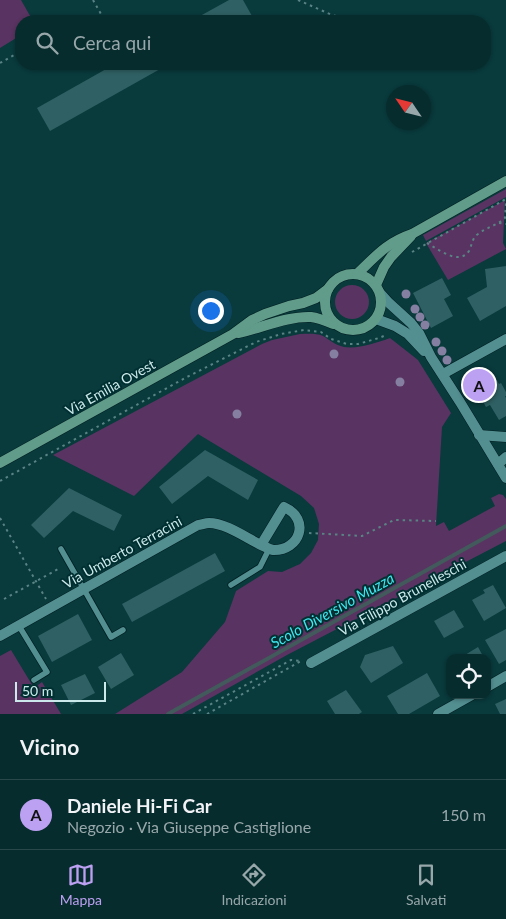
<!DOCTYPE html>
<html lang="it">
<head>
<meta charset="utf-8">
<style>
  :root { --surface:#072c2d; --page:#103435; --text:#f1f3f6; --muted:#98a7aa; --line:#284849; --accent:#bca0f2 }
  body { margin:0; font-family:Lato,sans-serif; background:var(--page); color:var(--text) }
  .controls { position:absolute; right:15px; bottom:15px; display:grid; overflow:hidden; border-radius:10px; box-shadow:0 1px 4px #0004 }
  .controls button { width:45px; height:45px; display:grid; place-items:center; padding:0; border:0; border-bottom:1px solid var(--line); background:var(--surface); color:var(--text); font:25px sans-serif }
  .compass { position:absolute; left:386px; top:85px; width:45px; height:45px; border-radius:50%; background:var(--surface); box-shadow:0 1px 4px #0004; rotate:305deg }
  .scale { position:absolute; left:15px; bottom:12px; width:91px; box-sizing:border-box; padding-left:5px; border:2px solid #cbe9ea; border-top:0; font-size:14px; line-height:18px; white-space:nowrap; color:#cbe9ea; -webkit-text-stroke:4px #003032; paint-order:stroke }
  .you { position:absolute; left:210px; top:310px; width:18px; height:18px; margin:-12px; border:4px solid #fff; border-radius:50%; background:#1a73e8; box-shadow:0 0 0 8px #1a73e833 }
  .badge { display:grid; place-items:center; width:32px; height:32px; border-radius:50%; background:var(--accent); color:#111; font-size:16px; font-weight:700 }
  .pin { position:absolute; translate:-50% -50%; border:2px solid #fff; box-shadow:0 1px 5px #0006 }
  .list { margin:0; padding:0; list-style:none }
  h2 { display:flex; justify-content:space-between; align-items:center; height:65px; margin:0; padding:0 20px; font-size:21px }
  h2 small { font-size:16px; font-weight:400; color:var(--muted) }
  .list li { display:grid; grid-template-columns:32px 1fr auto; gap:15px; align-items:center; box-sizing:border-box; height:70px; padding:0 20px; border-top:1px solid var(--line) }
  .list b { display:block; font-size:19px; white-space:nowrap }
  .list p { margin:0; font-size:16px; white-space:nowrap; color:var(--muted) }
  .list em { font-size:16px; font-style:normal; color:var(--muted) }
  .icon { flex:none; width:28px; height:28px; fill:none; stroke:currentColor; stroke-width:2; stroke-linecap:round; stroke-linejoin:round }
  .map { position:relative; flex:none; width:506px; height:714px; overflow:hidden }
  .search { position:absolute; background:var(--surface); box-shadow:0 1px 4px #0004; left:15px; right:15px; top:15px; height:55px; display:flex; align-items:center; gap:12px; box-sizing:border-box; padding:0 18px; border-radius:20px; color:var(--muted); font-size:19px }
  .sheet { height:135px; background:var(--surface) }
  nav { display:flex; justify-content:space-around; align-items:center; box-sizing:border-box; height:70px; border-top:1px solid var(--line); background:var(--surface); font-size:14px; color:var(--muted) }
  nav a { display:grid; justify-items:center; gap:2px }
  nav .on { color:var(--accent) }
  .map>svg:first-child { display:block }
  .green { fill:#593361 }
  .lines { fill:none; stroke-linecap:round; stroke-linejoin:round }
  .stream { stroke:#425a5b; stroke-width:4 }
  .building { fill:#2f6063 }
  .lane-casing { stroke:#001f21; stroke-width:7 }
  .street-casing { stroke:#001f21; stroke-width:11 }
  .secondary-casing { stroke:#001f21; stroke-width:11 }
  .path { stroke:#598384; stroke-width:2; stroke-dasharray:2.5 4; stroke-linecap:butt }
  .lane { stroke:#538e91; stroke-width:5.5 }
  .street { stroke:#538e91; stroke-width:10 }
  .secondary { stroke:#619b8a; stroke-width:10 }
  .tree { fill:#8580a2 }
  .labels { text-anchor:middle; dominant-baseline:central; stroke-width:4; stroke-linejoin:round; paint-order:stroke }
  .street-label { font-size:14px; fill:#cbe9ea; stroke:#003032 }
  .water-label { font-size:15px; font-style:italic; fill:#42e7f0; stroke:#003032 }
</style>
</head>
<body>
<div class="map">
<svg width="506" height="714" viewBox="0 0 506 714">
  <rect width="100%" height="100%" fill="#093a3c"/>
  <!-- green -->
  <g class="green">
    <path d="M0,0H21L33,21H21V35L0,48Z"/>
    <path d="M506,189V197L426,241L423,235Z"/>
    <path d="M505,200L503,243L506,249L448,280L426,243Z"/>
    <circle cx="352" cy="302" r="17"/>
    <path d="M300,334C307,334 316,333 323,336C330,340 335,345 344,347C359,349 376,343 390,338L418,360L451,413L442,427L436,526L444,522L449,531L495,506L491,498L499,494L503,495L506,499V541L287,655L182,714H115L182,672L225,622L236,591L268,571L282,572L300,564L311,553L318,540L319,524L314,508L301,496L198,434L134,496L53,455L262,344L272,340Z"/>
    <path d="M11,650L34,688L42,682L61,714H0V656Z"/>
  </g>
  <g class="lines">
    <!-- stream -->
    <path class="stream" d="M168,714L506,526"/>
  </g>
  <!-- building -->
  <g class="building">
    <path d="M229,0H243L252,16L244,21H191Z"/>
    <path d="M115,64H169L50,131L37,108Z"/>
    <path d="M506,266V306L480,321L467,298L487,287L485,269Z"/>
    <path d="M442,278L451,295L444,299L453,316L431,328L413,293Z"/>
    <path d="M493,374L499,384L501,383L506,392V396H505L506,398V416L499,420L490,405L486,407L474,385Z"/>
    <path d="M205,450L258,480L248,500L208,476L172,504L159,487Z"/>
    <path d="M69,488L122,515L114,531L73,511L44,538L31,525Z"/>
    <path d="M215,553L225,571L132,622L122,604Z"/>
    <path d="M493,585L506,608L484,621L472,600L485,593L483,590Z"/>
    <path d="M454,610L464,627L444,638L434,621Z"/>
    <path d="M78,614L92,640L52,662L38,636Z"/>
    <path d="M506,629V660L499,664L485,640Z"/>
    <path d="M393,646L403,663L371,683L360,667L365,655Z"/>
    <path d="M478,647L484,658H460Z"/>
    <path d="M121,653L134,675L111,689L98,667Z"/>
    <path d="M427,673L440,696L409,714H398L387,696Z"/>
    <path d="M85,674L95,693L71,705L61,685Z"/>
    <path d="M346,690L362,712L359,714H335L327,701Z"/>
    <path d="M506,699V714H500L495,704Z"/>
  </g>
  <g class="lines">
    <defs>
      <g id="lane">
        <path d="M61,549L111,637L123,630"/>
        <path d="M231,585L260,567L269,549"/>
        <path d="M19,626L47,672L34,680"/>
      </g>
      <g id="street">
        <path d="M380,293L389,303L411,323L419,333L431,357L460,402L506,478"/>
        <path d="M376,319L395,326L408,334L424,351"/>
        <path d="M443,374L506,339"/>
        <path d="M479,435L506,437"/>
        <path d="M498,464L506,457"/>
        <path d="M0,636L198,525C201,525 205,523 209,523C225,523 245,537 259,544C264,546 268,549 273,550C300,551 311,519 284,507L261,545"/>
        <path d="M311,663L506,556"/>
        <path d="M487,687L506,676"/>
        <path d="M438,714L472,695"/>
      </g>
      <g id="secondary">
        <circle cx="353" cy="302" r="28"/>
        <path d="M357,274C376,256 386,243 412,234L506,181"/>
        <path d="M376,285L384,267L391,257L411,236"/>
        <path d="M238,333C262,328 287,316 311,317C319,318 326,321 333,324"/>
        <path d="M0,463L233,334L252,320L265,314L289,306L303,303L316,298L328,289"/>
      </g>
    </defs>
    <!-- lane casing -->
    <use href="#lane" class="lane-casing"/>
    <!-- street casing -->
    <use href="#street" class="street-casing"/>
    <!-- secondary casing -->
    <use href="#secondary" class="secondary-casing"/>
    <!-- path -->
    <g class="path">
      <path d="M93,0L105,21"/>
      <path d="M298,0L332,15L361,21"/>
      <path d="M0,63L21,51"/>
      <path d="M499,223L506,224"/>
      <path d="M427,243C438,249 459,266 469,251C472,245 472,238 478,234C487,227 496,226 505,218L506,202"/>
      <path d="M412,252L506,199"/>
      <path d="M0,481L185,378L256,342L281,334L304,330L321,332L331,339L347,344H358L379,338L386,335"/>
      <path d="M0,518L46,599"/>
      <path d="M309,533L362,536L394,520L436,521"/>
      <path d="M4,599L60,568"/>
      <path d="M193,714L291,660L301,661"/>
      <path d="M207,714L301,661"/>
    </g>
    <!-- lane -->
    <use href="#lane" class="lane"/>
    <!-- street -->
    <use href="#street" class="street"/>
    <!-- secondary -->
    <use href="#secondary" class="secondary"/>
  </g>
  <!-- trees -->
  <g class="tree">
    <circle cx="406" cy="294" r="4.5"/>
    <circle cx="415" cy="309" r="4.5"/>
    <circle cx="420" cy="317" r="4.5"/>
    <circle cx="425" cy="325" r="4.5"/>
    <circle cx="436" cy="342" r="4.5"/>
    <circle cx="442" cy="351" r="4.5"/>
    <circle cx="334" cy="354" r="4.5"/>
    <circle cx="447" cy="360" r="4.5"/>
    <circle cx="400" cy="382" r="4.5"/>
    <circle cx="237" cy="414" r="4.5"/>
  </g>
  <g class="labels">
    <!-- street labels -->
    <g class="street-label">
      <text transform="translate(110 387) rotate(-29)">Via Emilia Ovest</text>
      <text transform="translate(122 552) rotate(-29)">Via Umberto Terracini</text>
      <text transform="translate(402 597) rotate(-29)">Via Filippo Brunelleschi</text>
    </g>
    <!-- water labels -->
    <g class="water-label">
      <text transform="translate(332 610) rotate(-29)">Scolo Diversivo Muzza</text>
    </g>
  </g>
</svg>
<div class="controls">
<button><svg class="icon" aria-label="locate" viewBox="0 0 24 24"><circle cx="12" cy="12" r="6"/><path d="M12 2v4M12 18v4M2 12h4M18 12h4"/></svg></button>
</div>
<svg class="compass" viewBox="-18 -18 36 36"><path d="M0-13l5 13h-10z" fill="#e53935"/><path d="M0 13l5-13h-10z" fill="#98a7aa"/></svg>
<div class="scale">50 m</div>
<div class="you"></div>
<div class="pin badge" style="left:479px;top:385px">A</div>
<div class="search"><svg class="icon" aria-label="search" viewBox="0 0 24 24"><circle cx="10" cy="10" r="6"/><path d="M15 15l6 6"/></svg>Cerca qui</div>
</div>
<section class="sheet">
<h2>Vicino<small></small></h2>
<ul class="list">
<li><span class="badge">A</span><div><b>Daniele Hi-Fi Car</b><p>Negozio · Via Giuseppe Castiglione</p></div><em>150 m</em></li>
</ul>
</section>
<nav>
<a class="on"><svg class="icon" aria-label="map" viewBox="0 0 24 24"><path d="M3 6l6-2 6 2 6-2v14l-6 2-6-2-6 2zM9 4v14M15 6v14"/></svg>Mappa</a>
<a><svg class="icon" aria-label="directions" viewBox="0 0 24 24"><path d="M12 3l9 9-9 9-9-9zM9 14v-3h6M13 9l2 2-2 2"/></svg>Indicazioni</a>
<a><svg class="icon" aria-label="saved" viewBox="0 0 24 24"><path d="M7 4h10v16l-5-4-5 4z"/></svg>Salvati</a>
</nav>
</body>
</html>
